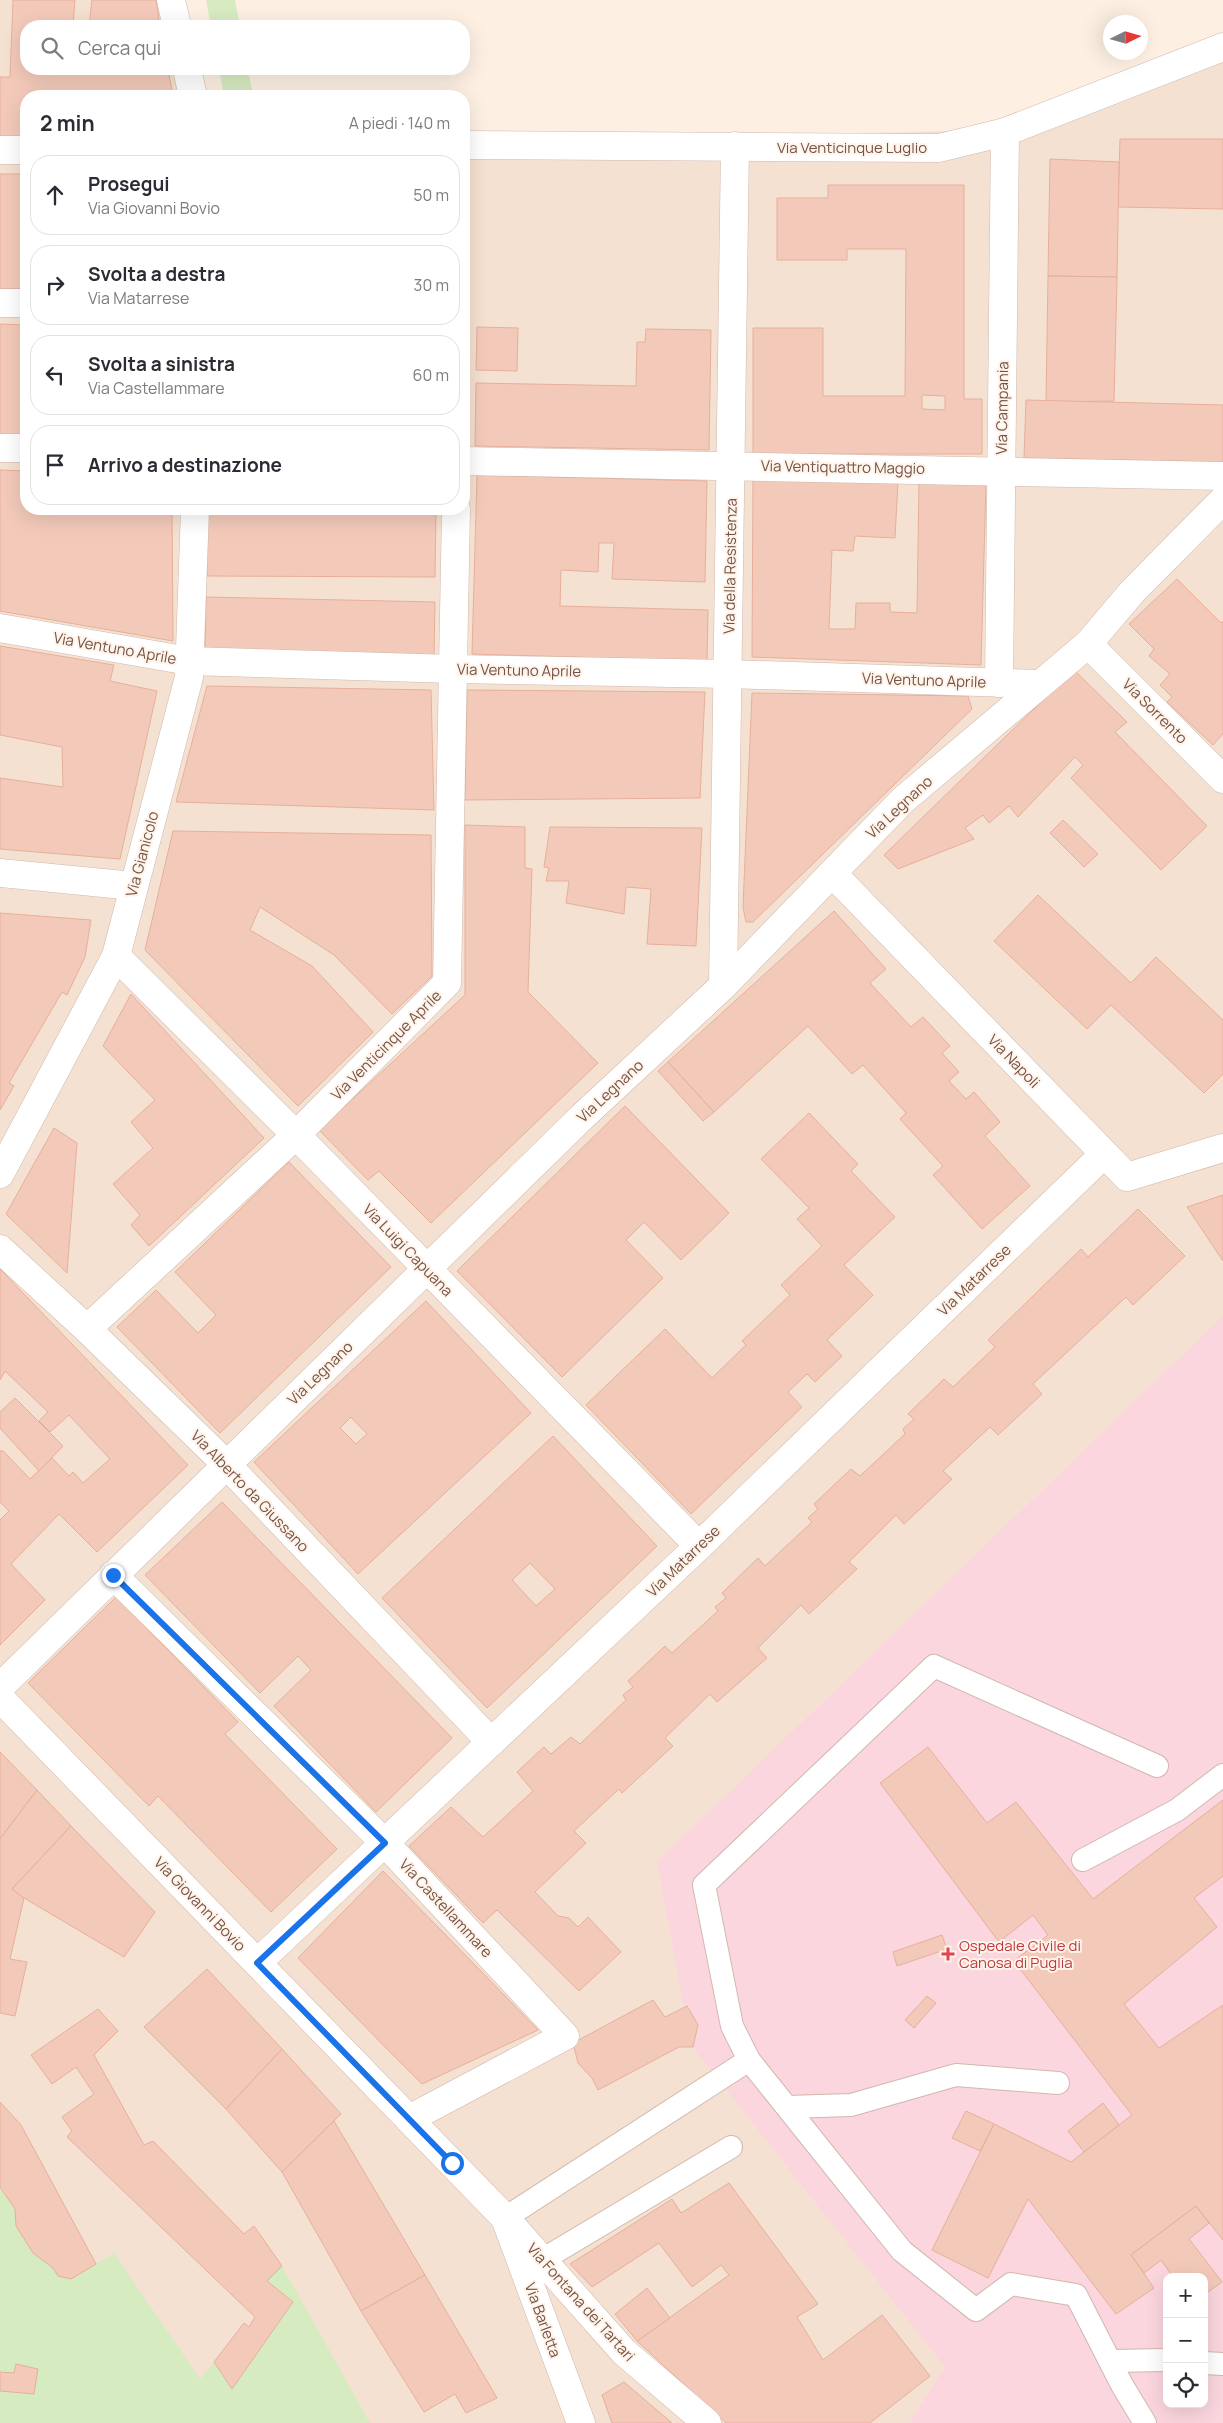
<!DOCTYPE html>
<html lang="it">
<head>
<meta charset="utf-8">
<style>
  :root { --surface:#fff; --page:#f7f7f7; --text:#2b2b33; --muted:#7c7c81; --line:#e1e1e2 }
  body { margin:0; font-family:Manrope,sans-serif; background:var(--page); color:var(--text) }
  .controls { position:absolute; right:15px; bottom:15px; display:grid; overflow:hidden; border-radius:10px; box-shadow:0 5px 20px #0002 }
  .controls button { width:45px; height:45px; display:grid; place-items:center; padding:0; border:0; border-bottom:1px solid var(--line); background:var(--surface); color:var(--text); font:25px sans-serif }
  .compass { position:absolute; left:1103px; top:15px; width:45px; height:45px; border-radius:50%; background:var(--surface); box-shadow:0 5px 20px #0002; rotate:85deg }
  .stop { position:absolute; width:15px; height:15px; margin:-11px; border:4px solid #1a73e8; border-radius:50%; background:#fff }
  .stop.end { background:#1a73e8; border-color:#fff; box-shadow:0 1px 5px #0008 }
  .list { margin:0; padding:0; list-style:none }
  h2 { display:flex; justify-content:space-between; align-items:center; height:65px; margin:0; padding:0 20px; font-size:21px }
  h2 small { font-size:16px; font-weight:400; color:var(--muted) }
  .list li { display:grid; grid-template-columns:32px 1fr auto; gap:15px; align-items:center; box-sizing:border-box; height:80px; margin:0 10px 10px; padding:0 10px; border:1px solid var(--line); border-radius:20px }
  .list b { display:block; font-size:19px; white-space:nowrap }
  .list p { margin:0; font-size:16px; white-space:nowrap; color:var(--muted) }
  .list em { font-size:16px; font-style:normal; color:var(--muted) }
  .icon { flex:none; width:28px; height:28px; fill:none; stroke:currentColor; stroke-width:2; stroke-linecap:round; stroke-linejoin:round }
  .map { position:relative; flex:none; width:1223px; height:2423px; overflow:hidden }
  .search { position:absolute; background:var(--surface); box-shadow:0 5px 20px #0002; left:20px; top:20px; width:450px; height:55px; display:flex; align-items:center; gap:12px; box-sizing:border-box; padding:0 18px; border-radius:20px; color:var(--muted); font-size:19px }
  .panel { position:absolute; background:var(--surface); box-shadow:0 5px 20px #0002; left:20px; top:90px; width:450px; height:425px; border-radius:20px }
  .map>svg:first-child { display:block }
  .residential { fill:#f5e1d1; fill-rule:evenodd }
  .medical { fill:#fbd6de; fill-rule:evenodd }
  .green { fill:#d7ebc1 }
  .building { fill:#f3caba; stroke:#e6af9a; fill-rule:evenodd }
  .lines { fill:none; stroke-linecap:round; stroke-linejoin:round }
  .lane-casing { stroke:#d0b8ac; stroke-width:24 }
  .street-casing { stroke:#d0b8ac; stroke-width:29 }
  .secondary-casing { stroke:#d4b7a9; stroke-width:29 }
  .lane { stroke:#fff; stroke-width:22 }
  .street { stroke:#fff; stroke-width:28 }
  .secondary { stroke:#fff; stroke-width:28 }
  .route { stroke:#1a73e8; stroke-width:6 }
  .health-dot { fill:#e0444e; stroke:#fff4ea; stroke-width:2 }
  .labels { text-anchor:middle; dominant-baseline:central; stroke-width:4; stroke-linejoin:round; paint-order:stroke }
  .street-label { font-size:15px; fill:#765348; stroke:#fff4ea }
  .health-label { font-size:15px; fill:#be3a42; stroke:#fff4ea; text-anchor:start }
</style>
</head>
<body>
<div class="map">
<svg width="1223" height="2423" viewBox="0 0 1223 2423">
  <rect width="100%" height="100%" fill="#fdf0e3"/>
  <!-- residential -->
  <path class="residential" d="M0,0H170L176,26H26V69H185L191,96H26V509H464V143L985,130L1223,39V2423H0ZM1167,2277H1204V2404H1167Z"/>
  <!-- medical -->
  <path class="medical" d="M1223,1316V2423H910L945,2367L691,2045L657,1862ZM1167,2277H1204V2404H1167Z"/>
  <!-- green -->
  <g class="green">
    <path d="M206,0H235L240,26H211Z"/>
    <path d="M219,69H248L253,96H224Z"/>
    <path d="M0,2187L15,2209L16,2226L33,2253L53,2268L58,2276L71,2279L114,2253L200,2379L214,2362L232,2388L293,2302L267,2281L282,2266L370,2423H0Z"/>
  </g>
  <!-- building -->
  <g class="building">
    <path d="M13,0H75L73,26H26V69L124,73V69H168L173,96H26V140H0V77H10Z"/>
    <path d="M92,0H156L160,26H89Z"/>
    <path d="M1120,139H1223V209L1118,207Z"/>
    <path d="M1050,159L1119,162L1117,277L1048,276Z"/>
    <rect x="0" y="174" width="26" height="115"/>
    <path d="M828,185H964V399H982V454H753V328H823V396H905L906,249H847V260H777V198H828ZM922,395L945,396V410L922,409Z"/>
    <path d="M1048,276L1117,277L1114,401L1046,402Z"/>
    <path d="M0,324L26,325V437H0Z"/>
    <path d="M477,327L518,328L517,371L476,370Z"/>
    <path d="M646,329L711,330L709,450L475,446L476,383L636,386L637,342H645Z"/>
    <path d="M1026,400L1223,405V462L1024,458Z"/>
    <path d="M0,470L26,471V509H172L173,641L0,611Z"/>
    <path d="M477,475L707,481L705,582L612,579L614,543H599L598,572L561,570L560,606L708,610L707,661L472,654Z"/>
    <path d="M753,479L898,482L895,538L855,536L853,551L832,550L829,629H855L856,603H890V612L917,613L919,482L986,483L981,665L752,657Z"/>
    <path d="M206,509H436L435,577L207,576Z"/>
    <path d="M1177,579L1221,623L1223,621V734L1213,745L1167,702L1172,697L1160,685L1170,674L1149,656L1154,649L1129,624Z"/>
    <path d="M206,597L435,602L434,657L205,653Z"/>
    <path d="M0,646L114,665L110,681L157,691L120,859L0,849V778L63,787L62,747L0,735Z"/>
    <path d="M1074,670L1127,722L1115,732L1207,826L1161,870L1071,778L1083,765L1075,757L1018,817L1009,806L989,823L983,815L965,828L974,839L898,869L884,855Z"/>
    <path d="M207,686L431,690L434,810L176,802Z"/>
    <path d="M467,690L705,692L700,798L465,800Z"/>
    <path d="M752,693L968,696L972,709L753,922H746L743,907Z"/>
    <path d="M1063,820L1098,854L1084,867L1050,833Z"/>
    <path d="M465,825L525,827V868L532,869L528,992L598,1063L431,1223L379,1171L368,1180L319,1130L465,995Z"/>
    <path d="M550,827L702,828L696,946L647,944L651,889L626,887L624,914L566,903L569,881H546L549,868L544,867Z"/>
    <path d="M173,831L431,835L432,976L392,1014L334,955L260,907L250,930L312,966L373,1032L298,1106L145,950Z"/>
    <path d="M1038,895L1131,983L1156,957L1223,1020V1074L1204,1093L1111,1005L1087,1029L994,941Z"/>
    <path d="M834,911L886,969L870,983L911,1027L923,1017L950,1046L942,1053L959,1072L949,1081L966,1099L974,1092L1000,1122L985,1136L1030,1186L982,1229L933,1175L943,1166L900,1119L906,1113L863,1065L852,1074L808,1026L714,1112L668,1062Z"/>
    <path d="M0,913L91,920L85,957L67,995L62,992L9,1083L14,1086L0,1110Z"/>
    <path d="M131,994L264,1138L149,1246L131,1225L140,1215L113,1184L153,1148L131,1122L155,1100L103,1046Z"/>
    <path d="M668,1062L714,1112L703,1121L658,1071Z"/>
    <path d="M625,1106L729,1213L681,1260L644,1222L626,1240L663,1278L562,1377L457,1271Z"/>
    <path d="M809,1113L858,1164L851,1171L895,1217L844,1265L873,1295L827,1340L842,1356L815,1382L807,1374L788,1392L802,1407L691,1514L586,1405L665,1329L712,1378L746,1345L742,1341L790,1295L781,1285L822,1246L797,1219L809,1208L761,1159Z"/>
    <path d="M54,1128L77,1143L67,1273L6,1214Z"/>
    <path d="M289,1162L391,1267L220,1433L117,1327L156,1290L198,1333L216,1315L175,1272Z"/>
    <path d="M1223,1195V1261L1187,1207Z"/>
    <path d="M1138,1209L1185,1256L1133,1305L1126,1297L1033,1384L1042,1394L998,1435L990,1427L943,1471L952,1479L904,1524L896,1515L849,1562L857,1569L809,1614L801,1605L758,1648L767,1658L717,1702L710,1694L665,1738L673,1746L622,1793L619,1789L574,1831L586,1843L535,1892L558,1916L569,1918L578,1927L588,1917L621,1952L579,1991L497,1910L483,1923L409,1846L451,1807L483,1837L533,1791L517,1772L544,1747L551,1754L571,1737L580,1744L626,1700L623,1695L633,1687L628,1681L665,1646L672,1653L718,1611L715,1607L726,1598L722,1593L758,1558L765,1566L812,1522L808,1518L818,1509L814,1504L851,1469L860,1476L905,1434L903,1429L914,1419L908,1414L944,1379L953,1387L995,1347L988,1340L1081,1249L1088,1257Z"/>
    <path d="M0,1269L188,1465L97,1552L59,1514L11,1564L45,1600L0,1645V1520L9,1511L0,1502V1451H3L30,1479L52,1458L69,1476L73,1472L83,1483L110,1459L69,1415L50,1432L39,1421L48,1412L5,1371L0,1380Z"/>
    <path d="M426,1301L531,1413L358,1574L254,1462ZM351,1417L367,1434L356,1444L340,1428Z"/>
    <path d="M15,1398L63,1446L39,1471L0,1428V1412Z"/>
    <path d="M553,1436L657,1546L487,1708L382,1598ZM530,1563L555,1589L536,1606L512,1580Z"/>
    <path d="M222,1502L452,1738L376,1812L274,1706L311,1670L298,1656L260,1693L145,1575Z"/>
    <path d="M116,1597L238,1722L225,1734L337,1849L271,1912L158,1796L149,1806L28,1683Z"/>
    <path d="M928,1747L987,1823L1016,1802L1093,1899L1223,1800V1876L1194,1898L1217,1927L1124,2004L1159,2048L1223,2005V2240L1196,2206L1131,2255L1154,2288L1116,2314L1028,2199L988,2278L932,2250L994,2124L1071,2162L1132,2115L1014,1961L1048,1935L1033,1915L999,1942L880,1783Z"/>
    <path d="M0,1752L37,1790L0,1839Z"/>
    <path d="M37,1790L71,1826L12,1889L24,1898L10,1959L27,1962L15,2016L0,2013V1839Z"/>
    <path d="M71,1826L155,1912L124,1957L24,1898L12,1889Z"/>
    <path d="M383,1871L477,1967L538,2030L422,2084L391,2053L298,1958Z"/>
    <path d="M942,1935L947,1949L897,1966L893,1952Z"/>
    <path d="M207,1969L282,2049L226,2109L144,2027Z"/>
    <path d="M927,1996L936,2003L914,2028L905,2020Z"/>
    <path d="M653,2000L665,2017L687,2006L698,2025L693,2047H679L598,2090L592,2078L578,2063L573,2043Z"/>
    <path d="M98,2009L118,2031L94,2055L144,2145L153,2141L244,2234L254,2226L282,2266L267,2281L293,2302L232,2389L214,2362L244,2323L249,2327L255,2317L67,2137L72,2131L62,2117L94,2094L76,2067L52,2084L31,2055Z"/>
    <path d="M282,2049L341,2114L282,2172L226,2109Z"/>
    <path d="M0,2102L21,2125L96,2264L71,2279L58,2276L53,2268L33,2253L16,2226L15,2209L0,2187Z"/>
    <path d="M1103,2103L1119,2125L1084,2152L1068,2131Z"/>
    <path d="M966,2111L994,2124L980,2151L952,2138Z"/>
    <path d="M334,2121L425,2275L361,2311L282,2172Z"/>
    <path d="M729,2183L818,2304L797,2317L823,2360L882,2315L930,2376L870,2423H726L637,2341L729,2275L721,2265L692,2287L659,2243L592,2287L570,2264L672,2199L681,2213Z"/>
    <path d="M1196,2206L1209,2223L1189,2239L1222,2282L1204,2295V2277H1173L1161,2260L1144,2273L1131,2255Z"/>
    <path d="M425,2275L497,2398L466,2413L455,2394L424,2412L361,2311Z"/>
    <path d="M647,2288L670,2318L637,2341L615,2314Z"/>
    <path d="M16,2364L38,2369L34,2394L0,2391V2372L14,2373Z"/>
    <path d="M624,2382L672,2423H612L602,2395Z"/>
  </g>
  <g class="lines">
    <defs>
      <g id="lane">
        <path d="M1083,1860L1177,1810L1223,1775"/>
        <path d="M787,2107L851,2105L956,2075L1058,2083"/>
        <path d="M505,2218L749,2060"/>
        <path d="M542,2260L731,2147"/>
        <path d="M1110,2361L1167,2360"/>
        <path d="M1204,2363L1223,2364"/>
        <path d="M1145,2423L1122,2385L1076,2295L1011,2284L976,2310L902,2251L749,2060L732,2026L704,1885L934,1666L1157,1766"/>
      </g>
      <g id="street">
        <path d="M171,0L177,26"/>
        <path d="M187,69L193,96"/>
        <path d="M464,145L939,148L1005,132L1223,47"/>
        <path d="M0,150H26"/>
        <path d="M0,303H26"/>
        <path d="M0,448H26"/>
        <path d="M464,461L1223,476"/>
        <path d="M0,628L189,661L453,669L728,674L1040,684"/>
        <path d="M1088,644L1223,779"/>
        <path d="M999,683L1005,132"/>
        <path d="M0,873L134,886"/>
        <path d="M832,873L1127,1177L1223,1148"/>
        <path d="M116,956L296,1135L699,1546"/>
        <path d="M723,986L735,146"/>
        <path d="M0,1174L116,956L189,677L195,509"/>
        <path d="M0,1249L87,1329L226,1464L491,1742"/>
        <path d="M87,1329L296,1135L447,983L456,509"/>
        <path d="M113,1575L385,1843L565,2036L409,2119"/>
        <path d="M0,1687L583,1116L723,986L903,800L1088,644L1132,592L1223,500"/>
        <path d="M257,1963L699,1546L1104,1154"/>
        <path d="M505,2218L624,2352L707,2423"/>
      </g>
      <path id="secondary" d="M0,1698L505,2218L581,2423"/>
    </defs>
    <!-- lane casing -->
    <use href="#lane" class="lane-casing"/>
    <!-- street casing -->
    <use href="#street" class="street-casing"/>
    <!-- secondary casing -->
    <use href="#secondary" class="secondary-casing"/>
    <!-- lane -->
    <use href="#lane" class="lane"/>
    <!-- street -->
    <use href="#street" class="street"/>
    <!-- secondary -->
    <use href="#secondary" class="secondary"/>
  </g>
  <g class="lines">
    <!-- route -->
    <path class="route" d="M113,1575L385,1843L257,1963L452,2163"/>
  </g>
  <!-- markers -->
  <path class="health-dot" d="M945.5 1946.5h5v5h5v5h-5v5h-5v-5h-5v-5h5z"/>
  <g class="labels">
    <!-- street labels -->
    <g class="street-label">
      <text x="852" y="147">Via Venticinque Luglio</text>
      <text transform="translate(1002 408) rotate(-89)">Via Campania</text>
      <text transform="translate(843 467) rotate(1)">Via Ventiquattro Maggio</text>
      <text transform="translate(730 566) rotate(-89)">Via della Resistenza</text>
      <text transform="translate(115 648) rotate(10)">Via Ventuno Aprile</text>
      <text transform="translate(519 670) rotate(1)">Via Ventuno Aprile</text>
      <text transform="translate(924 680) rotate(2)">Via Ventuno Aprile</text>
      <text transform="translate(1155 711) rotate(45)">Via Sorrento</text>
      <text transform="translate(899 807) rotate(-43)">Via Legnano</text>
      <text transform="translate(142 854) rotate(-75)">Via Gianicolo</text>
      <text transform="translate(386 1045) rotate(-45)">Via Venticinque Aprile</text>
      <text transform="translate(1014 1061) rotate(46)">Via Napoli</text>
      <text transform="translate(610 1091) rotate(-43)">Via Legnano</text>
      <text transform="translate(408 1250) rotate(46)">Via Luigi Capuana</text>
      <text transform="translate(974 1280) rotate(-44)">Via Matarrese</text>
      <text transform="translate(320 1373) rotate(-44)">Via Legnano</text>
      <text transform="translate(250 1491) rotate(46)">Via Alberto da Giussano</text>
      <text transform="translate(683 1561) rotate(-44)">Via Matarrese</text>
      <text transform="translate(200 1904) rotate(46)">Via Giovanni Bovio</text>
      <text transform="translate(446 1908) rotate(47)">Via Castellammare</text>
      <text transform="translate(581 2302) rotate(48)">Via Fontana dei Tartari</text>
      <text transform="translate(543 2320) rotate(70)">Via Barletta</text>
    </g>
    <!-- health labels -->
    <g class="health-label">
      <text x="959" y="1945">Ospedale Civile di<tspan x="959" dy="17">Canosa di Puglia</tspan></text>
    </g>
  </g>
</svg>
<div class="controls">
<button>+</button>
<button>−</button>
<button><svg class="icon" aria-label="locate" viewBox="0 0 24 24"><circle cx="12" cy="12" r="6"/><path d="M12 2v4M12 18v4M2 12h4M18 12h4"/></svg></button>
</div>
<svg class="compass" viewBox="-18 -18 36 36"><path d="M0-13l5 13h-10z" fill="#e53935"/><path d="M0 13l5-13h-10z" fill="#7c7c81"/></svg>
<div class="stop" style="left:452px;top:2163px"></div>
<div class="stop end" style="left:113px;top:1575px"></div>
<div class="search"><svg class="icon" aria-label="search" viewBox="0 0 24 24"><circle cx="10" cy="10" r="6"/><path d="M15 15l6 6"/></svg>Cerca qui</div>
<section class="panel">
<h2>2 min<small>A piedi · 140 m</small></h2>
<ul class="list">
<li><svg class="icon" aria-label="ahead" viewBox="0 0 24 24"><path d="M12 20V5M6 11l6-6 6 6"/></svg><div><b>Prosegui</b><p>Via Giovanni Bovio</p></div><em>50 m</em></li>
<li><svg class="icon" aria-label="right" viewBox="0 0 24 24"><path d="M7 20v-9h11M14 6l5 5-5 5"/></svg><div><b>Svolta a destra</b><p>Via Matarrese</p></div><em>30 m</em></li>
<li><svg class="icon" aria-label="left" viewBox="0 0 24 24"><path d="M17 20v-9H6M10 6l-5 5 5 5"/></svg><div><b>Svolta a sinistra</b><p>Via Castellammare</p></div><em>60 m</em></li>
<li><svg class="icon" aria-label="arrive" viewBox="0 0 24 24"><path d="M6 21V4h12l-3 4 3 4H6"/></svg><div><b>Arrivo a destinazione</b></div></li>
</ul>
</section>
</div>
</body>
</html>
